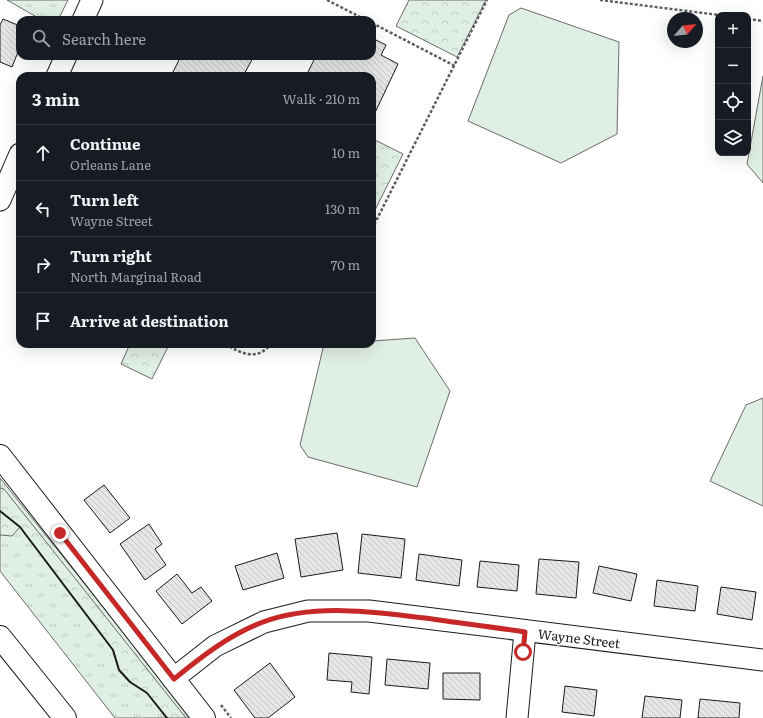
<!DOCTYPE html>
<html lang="en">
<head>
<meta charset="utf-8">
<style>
  :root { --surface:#171b24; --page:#20242c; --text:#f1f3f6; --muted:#9ea1a6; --line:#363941 }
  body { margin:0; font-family:Literata,serif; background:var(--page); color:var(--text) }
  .controls { position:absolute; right:12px; top:12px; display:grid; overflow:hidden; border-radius:8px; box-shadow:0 4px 16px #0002 }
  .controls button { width:36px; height:36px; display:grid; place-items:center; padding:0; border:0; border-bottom:1px solid var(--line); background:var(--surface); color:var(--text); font:20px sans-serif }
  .compass { position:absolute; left:667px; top:12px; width:36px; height:36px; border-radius:50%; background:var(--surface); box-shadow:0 4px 16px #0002; rotate:62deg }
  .stop { position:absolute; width:12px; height:12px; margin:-9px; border:3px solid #c62828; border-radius:50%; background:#fff }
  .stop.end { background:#c62828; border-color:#fff; box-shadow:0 1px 4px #0008 }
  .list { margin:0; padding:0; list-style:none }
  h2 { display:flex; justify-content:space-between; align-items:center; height:52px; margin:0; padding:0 16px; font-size:17px }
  h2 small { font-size:13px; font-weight:400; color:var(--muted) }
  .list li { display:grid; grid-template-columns:26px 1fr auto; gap:12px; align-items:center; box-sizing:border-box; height:56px; padding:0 16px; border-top:1px solid var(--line) }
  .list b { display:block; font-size:15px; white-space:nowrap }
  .list p { margin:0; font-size:13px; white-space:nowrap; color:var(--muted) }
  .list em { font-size:13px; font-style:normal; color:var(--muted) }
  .icon { flex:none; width:22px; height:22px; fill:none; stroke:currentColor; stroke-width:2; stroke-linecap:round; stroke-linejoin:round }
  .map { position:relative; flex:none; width:763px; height:718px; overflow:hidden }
  .search { position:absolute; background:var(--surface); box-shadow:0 4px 16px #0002; left:16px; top:16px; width:360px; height:44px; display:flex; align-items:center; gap:10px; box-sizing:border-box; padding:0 14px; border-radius:12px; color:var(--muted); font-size:15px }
  .panel { position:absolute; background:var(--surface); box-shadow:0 4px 16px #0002; left:16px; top:72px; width:360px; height:276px; border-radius:12px }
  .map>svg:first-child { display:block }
  .grass { fill:url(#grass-tufts); stroke:#6a6a6a }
  .forest { fill:url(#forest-crowns); stroke:#6a6a6a }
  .pitch { fill:#e0efe3; stroke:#6a6a6a }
  .building { fill:url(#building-back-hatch); stroke:#1a1a1a }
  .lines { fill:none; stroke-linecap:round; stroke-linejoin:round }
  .minor-casing { stroke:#1a1a1a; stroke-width:23 }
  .major-casing { stroke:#1a1a1a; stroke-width:24 }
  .highway-casing { stroke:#1a1a1a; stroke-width:24 }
  .path { stroke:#5f5f5f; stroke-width:2.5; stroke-dasharray:3 2; stroke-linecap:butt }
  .minor { stroke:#fff; stroke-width:21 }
  .major { stroke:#fff; stroke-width:22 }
  .highway { stroke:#fff; stroke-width:22 }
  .wall { stroke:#1a1a1a; stroke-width:2 }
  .route { stroke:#c62828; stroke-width:5 }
  .labels { text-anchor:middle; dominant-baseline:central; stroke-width:3; stroke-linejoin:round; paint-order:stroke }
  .street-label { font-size:13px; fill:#1a1a1a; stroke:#fff }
</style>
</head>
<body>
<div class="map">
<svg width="763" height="718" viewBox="0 0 763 718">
  <defs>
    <pattern id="grass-tufts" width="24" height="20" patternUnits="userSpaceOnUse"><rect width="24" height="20" fill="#e0efe3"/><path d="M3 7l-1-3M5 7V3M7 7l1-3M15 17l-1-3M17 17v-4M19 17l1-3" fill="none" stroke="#c0ccc2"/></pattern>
    <pattern id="forest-crowns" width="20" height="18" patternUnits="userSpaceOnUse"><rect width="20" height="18" fill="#e0efe3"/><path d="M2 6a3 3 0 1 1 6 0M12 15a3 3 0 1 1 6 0" fill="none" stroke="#c0ccc2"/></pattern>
    <pattern id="building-back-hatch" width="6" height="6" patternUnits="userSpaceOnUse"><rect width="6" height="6" fill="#e6e6e6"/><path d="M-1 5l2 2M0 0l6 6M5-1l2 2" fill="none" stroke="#c5c5c5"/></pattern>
  </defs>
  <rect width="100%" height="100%" fill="#fff"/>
  <!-- grass -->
  <g class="grass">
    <path d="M7,0H68L58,20H42Z"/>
    <path d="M0,478L192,718H115L0,571Z"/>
  </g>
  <!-- forest -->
  <g class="forest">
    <path d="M409,0H486L457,57L396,26Z"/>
    <path d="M375,140L403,154L375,210L372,208V146Z"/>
    <path d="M130,344H161L168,347L152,379L121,364Z"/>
    <path d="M0,488L4,489L186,718H167L147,693L130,682L119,670L113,650L20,527L12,536L0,535Z"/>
  </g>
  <!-- pitch -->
  <g class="pitch">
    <path d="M521,8L619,42L617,134L561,163L468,121L509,15Z"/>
    <path d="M763,76V183L747,164Z"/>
    <path d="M415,338L450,391L417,487L308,457L300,445L324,344H372V341Z"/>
    <path d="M763,398V506L710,481L746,405Z"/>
  </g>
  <!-- building -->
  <g class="building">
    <path d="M3,19L20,26V47L12,67L0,62V25Z"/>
    <path d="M372,38L386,45L381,55L398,64L372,119V76H306L316,56H372Z"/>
    <path d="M181,56H254L243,76H171Z"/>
    <path d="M104,485L130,518L110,533L84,500Z"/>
    <path d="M149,524L162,544L155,549L166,565L145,580L120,544Z"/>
    <path d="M337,533L343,570L301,577L295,539Z"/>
    <path d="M362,534L405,539L401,578L358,573Z"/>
    <path d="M277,553L284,578L243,590L235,566Z"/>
    <path d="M419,554L462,560L459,586L416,580Z"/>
    <path d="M539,559L579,562L576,598L536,594Z"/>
    <path d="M480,561L519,565L517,591L477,587Z"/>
    <path d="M599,566L637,574L631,601L593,593Z"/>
    <path d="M177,574L192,593L201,587L212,601L182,624L156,591Z"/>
    <path d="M657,580L698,586L695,611L654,606Z"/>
    <path d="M721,587L756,592L752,620L717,614Z"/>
    <path d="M329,653L372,657L369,694L351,692L352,682L327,680Z"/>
    <path d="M387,659L430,663L428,689L385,685Z"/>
    <path d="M270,663L295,697L268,718H255L234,690Z"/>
    <path d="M443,673H480V700L443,699Z"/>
    <path d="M565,686L597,690L594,716L562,712Z"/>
    <path d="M645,696L682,700L680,718H642Z"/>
    <path d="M700,699L740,703L739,718H698Z"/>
  </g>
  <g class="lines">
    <defs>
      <g id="minor">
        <path d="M83,20L92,0"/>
        <path d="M57,76L66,56"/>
        <path d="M0,200L20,154"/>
        <path d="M173,679L215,646L264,622L308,611H369L763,660"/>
        <path d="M517,718L525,632"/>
      </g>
      <path id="major" d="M0,456L204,718"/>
      <path id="highway" d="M0,637L65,718"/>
    </defs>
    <!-- minor casing -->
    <use href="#minor" class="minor-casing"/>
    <!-- major casing -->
    <use href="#major" class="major-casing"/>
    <!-- highway casing -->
    <use href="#highway" class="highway-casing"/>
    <!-- path -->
    <g class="path">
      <path d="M327,0L366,20"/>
      <path d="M600,0L719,15"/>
      <path d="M748,19L763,21"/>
      <path d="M372,23L455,66"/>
      <path d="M372,229L487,0"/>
      <path d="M225,344C241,353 256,362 271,344"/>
      <path d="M221,705L231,718"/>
    </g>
    <!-- minor -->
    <use href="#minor" class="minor"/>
    <!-- major -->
    <use href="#major" class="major"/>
    <!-- highway -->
    <use href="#highway" class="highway"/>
    <!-- wall -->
    <path class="wall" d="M0,511L20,527L113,650L119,670L130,682L147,693L167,718"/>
  </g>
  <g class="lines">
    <!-- route -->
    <path class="route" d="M60,533L174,679C201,657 229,635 263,622C315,603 372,612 425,618C459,623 492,627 525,632L523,652"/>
  </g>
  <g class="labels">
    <!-- street labels -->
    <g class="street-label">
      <text transform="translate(579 638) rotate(7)">Wayne Street</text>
    </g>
  </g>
</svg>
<div class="controls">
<button>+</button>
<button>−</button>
<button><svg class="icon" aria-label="locate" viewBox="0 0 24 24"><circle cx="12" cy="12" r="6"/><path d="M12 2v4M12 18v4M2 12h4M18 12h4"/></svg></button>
<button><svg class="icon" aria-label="layers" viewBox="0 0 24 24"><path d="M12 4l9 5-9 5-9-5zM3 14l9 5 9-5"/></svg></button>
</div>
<svg class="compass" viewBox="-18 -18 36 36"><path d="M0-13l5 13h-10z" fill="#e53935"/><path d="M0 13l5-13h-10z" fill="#9ea1a6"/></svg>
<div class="stop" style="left:523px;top:652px"></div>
<div class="stop end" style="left:60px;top:533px"></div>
<div class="search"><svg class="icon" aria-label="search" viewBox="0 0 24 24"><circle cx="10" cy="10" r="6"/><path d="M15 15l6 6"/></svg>Search here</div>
<section class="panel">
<h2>3 min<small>Walk · 210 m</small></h2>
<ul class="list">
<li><svg class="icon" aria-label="ahead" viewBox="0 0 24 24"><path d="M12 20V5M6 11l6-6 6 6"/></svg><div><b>Continue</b><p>Orleans Lane</p></div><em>10 m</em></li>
<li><svg class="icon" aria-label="left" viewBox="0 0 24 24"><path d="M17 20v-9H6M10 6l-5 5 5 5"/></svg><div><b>Turn left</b><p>Wayne Street</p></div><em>130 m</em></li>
<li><svg class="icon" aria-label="right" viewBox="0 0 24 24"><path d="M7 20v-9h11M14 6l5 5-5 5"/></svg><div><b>Turn right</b><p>North Marginal Road</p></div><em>70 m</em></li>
<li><svg class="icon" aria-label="arrive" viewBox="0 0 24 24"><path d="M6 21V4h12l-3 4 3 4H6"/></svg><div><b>Arrive at destination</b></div></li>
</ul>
</section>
</div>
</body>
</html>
